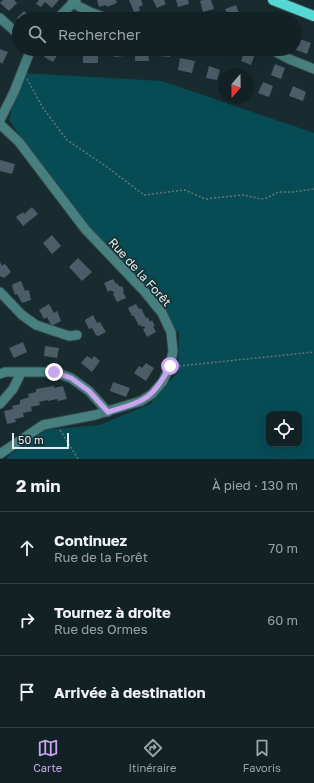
<!DOCTYPE html>
<html lang="fr">
<head>
<meta charset="utf-8">
<style>
  :root { --surface:#122124; --page:#1f2e31; --text:#f1f3f6; --muted:#9ca3a6; --line:#313e41; --accent:#c8a5ee }
  body { margin:0; font-family:"Golos Text",sans-serif; background:var(--page); color:var(--text) }
  .controls { position:absolute; right:12px; bottom:12px; display:grid; overflow:hidden; border-radius:8px; box-shadow:0 4px 16px #0002 }
  .controls button { width:36px; height:36px; display:grid; place-items:center; padding:0; border:0; border-bottom:1px solid var(--line); background:var(--surface); color:var(--text); font:20px sans-serif }
  .compass { position:absolute; left:218px; top:68px; width:36px; height:36px; border-radius:50%; background:var(--surface); box-shadow:0 4px 16px #0002; rotate:200deg }
  .scale { position:absolute; left:12px; bottom:10px; width:57px; box-sizing:border-box; padding-left:4px; border:2px solid #e2eef0; border-top:0; font-size:11px; line-height:14px; white-space:nowrap; color:#e2eef0; -webkit-text-stroke:3px #182c30; paint-order:stroke }
  .stop { position:absolute; width:12px; height:12px; margin:-9px; border:3px solid #c8a5ee; border-radius:50%; background:#fff }
  .stop.end { background:#c8a5ee; border-color:#fff; box-shadow:0 1px 4px #0008 }
  .list { margin:0; padding:0; list-style:none }
  h2 { display:flex; justify-content:space-between; align-items:center; height:52px; margin:0; padding:0 16px; font-size:17px }
  h2 small { font-size:13px; font-weight:400; color:var(--muted) }
  .list li { display:grid; grid-template-columns:26px 1fr auto; gap:12px; align-items:center; box-sizing:border-box; height:72px; padding:0 16px; border-top:1px solid var(--line) }
  .list b { display:block; font-size:15px; white-space:nowrap }
  .list p { margin:0; font-size:13px; white-space:nowrap; color:var(--muted) }
  .list em { font-size:13px; font-style:normal; color:var(--muted) }
  .icon { flex:none; width:22px; height:22px; fill:none; stroke:currentColor; stroke-width:2; stroke-linecap:round; stroke-linejoin:round }
  .map { position:relative; flex:none; width:314px; height:459px; overflow:hidden }
  .search { position:absolute; background:var(--surface); box-shadow:0 4px 16px #0002; left:12px; right:12px; top:12px; height:44px; display:flex; align-items:center; gap:10px; box-sizing:border-box; padding:0 14px; border-radius:22px; color:var(--muted); font-size:15px }
  .sheet { height:268px; background:var(--surface) }
  nav { display:flex; justify-content:space-around; align-items:center; box-sizing:border-box; height:56px; border-top:1px solid var(--line); background:var(--surface); font-size:11px; color:var(--muted) }
  nav a { display:grid; justify-items:center; gap:2px }
  nav .on { color:var(--accent) }
  .map>svg:first-child { display:block }
  .green { fill:#074b55; fill-rule:evenodd }
  .building { fill:#4b5d67 }
  .lines { fill:none; stroke-linecap:round; stroke-linejoin:round }
  .minor-casing { stroke:#34474b; stroke-width:11 }
  .major-casing { stroke:#34474b; stroke-width:12 }
  .path { stroke:#657679; stroke-width:1.5; stroke-dasharray:2 2; stroke-linecap:butt }
  .minor { stroke:#47807e; stroke-width:9 }
  .major { stroke:#56d9d4; stroke-width:10 }
  .route { stroke:#c8a5ee; stroke-width:5 }
  .labels { text-anchor:middle; dominant-baseline:central; stroke-width:3; stroke-linejoin:round; paint-order:stroke }
  .street-label { font-size:12px; fill:#e2eef0; stroke:#182c30 }
</style>
</head>
<body>
<div class="map">
<svg width="314" height="459" viewBox="0 0 314 459">
  <rect width="100%" height="100%" fill="#182c30"/>
  <!-- green -->
  <path class="green" d="M21,73L162,81L314,133V459H8L7,457L44,430L99,425L150,404L178,372L179,333L77,218L9,120ZM269,414H299V444H269Z"/>
  <!-- building -->
  <g class="building">
    <path d="M3,0H14L17,3L9,11L0,3Z"/>
    <path d="M39,0H59L52,8L45,2L41,7L36,4Z"/>
    <path d="M97,0H116L117,3L107,7L106,5L99,7Z"/>
    <path d="M129,0H141L143,5L139,7L140,11L134,12Z"/>
    <path d="M153,0H164L166,4L157,8Z"/>
    <path d="M176,0H188L189,4L178,7Z"/>
    <path d="M203,0H211L214,9L203,12L200,1Z"/>
    <path d="M236,5L240,16L229,19L225,9Z"/>
    <path d="M24,11L33,19H19V20L17,18Z"/>
    <path d="M300,39L311,43L307,54L296,50Z"/>
    <path d="M0,49L8,52L2,64L0,62Z"/>
    <path d="M50,49H61L53,62L44,57Z"/>
    <path d="M114,49H125V56L114,57Z"/>
    <path d="M148,49L149,61H135V50Z"/>
    <path d="M159,49H171L170,57L159,56Z"/>
    <path d="M214,49H226L224,55L213,52Z"/>
    <path d="M245,50L255,54L251,65L241,61Z"/>
    <path d="M91,52L98,53V63H83V53Z"/>
    <path d="M180,58L195,61L192,73L178,70Z"/>
    <path d="M275,64L285,68L281,79L271,75Z"/>
    <path d="M209,66L220,70L217,80L206,78Z"/>
    <path d="M263,82L273,86L269,97L258,93Z"/>
    <path d="M293,86L306,92L303,101L289,96Z"/>
    <path d="M0,160L15,164L12,174L0,171Z"/>
    <path d="M32,207L38,214L23,226L16,217L23,212L24,214Z"/>
    <path d="M52,235L61,246L52,254L43,243Z"/>
    <path d="M78,258L92,272L82,281L69,267Z"/>
    <path d="M0,262L2,266L4,264L6,265L11,272L4,278L0,276Z"/>
    <path d="M113,279L116,284L117,283L120,287L122,286L124,291L123,292L126,298L117,302L113,294L114,293L113,291L112,292L111,290L108,292L104,283Z"/>
    <path d="M21,281L25,291L28,290L29,291L31,300L22,303L17,294L15,295L12,286L13,284Z"/>
    <path d="M49,304L54,313L57,311L58,313L61,321L53,325H51L47,317L44,319L39,310Z"/>
    <path d="M136,304L139,309L141,308L146,318L148,317L150,322L152,320L155,326H153L156,332L147,337L143,329L145,328L144,326L142,327L141,325L139,326L134,316H132L128,308Z"/>
    <path d="M93,315L97,323L100,322L106,332L98,336L96,335L92,328L89,329L85,321V320Z"/>
    <path d="M23,342L27,352L14,358L9,348Z"/>
    <path d="M45,346L59,348L57,358L44,356Z"/>
    <path d="M87,356L92,359L94,356L100,361L92,372L81,363Z"/>
    <path d="M146,363L154,368L146,381L134,373L139,366L142,368Z"/>
    <path d="M113,382L130,388L126,397L110,391Z"/>
    <path d="M54,386V388L63,386L67,399L58,401L57,399L48,401V400L39,402L40,405L31,407L32,411L23,413L24,417L15,419L16,422L7,424L4,411L13,409L12,406L20,404V400L29,397L28,394L36,392V389Z"/>
  </g>
  <g class="lines">
    <defs>
      <g id="minor">
        <path d="M72,3L90,12L108,19"/>
        <path d="M0,18L19,35"/>
        <path d="M57,19L76,0"/>
        <path d="M270,49L289,59L314,69"/>
        <path d="M0,120L14,92L31,49"/>
        <path d="M0,126H2L19,142L85,229L144,291L162,313L171,332L173,351L170,366L163,381L152,394L141,401L95,415L43,425L0,454"/>
        <path d="M0,292L22,315L36,325L69,336L77,335"/>
        <path d="M0,374L5,372H54L71,378L89,391L108,412"/>
        <path d="M0,404L13,389L21,373"/>
      </g>
      <path id="major" d="M273,0L314,16"/>
    </defs>
    <!-- minor casing -->
    <use href="#minor" class="minor-casing"/>
    <!-- major casing -->
    <use href="#major" class="major-casing"/>
    <!-- path -->
    <g class="path">
      <path d="M27,79L43,108L67,140L107,167L144,195L185,190L205,199L243,195L261,199L267,198L278,192H293L314,189"/>
      <path d="M179,366L314,352"/>
      <path d="M60,430L78,459"/>
    </g>
    <!-- minor -->
    <use href="#minor" class="minor"/>
    <!-- major -->
    <use href="#major" class="major"/>
  </g>
  <g class="lines">
    <!-- route -->
    <path class="route" d="M54,372L71,378L89,391L108,412C143,401 152,401 170,366"/>
  </g>
  <g class="labels">
    <!-- street labels -->
    <g class="street-label">
      <text transform="translate(140 272) rotate(48)">Rue de la Forêt</text>
    </g>
  </g>
</svg>
<div class="controls">
<button><svg class="icon" aria-label="locate" viewBox="0 0 24 24"><circle cx="12" cy="12" r="6"/><path d="M12 2v4M12 18v4M2 12h4M18 12h4"/></svg></button>
</div>
<svg class="compass" viewBox="-18 -18 36 36"><path d="M0-13l5 13h-10z" fill="#e53935"/><path d="M0 13l5-13h-10z" fill="#9ca3a6"/></svg>
<div class="scale">50 m</div>
<div class="stop" style="left:170px;top:366px"></div>
<div class="stop end" style="left:54px;top:372px"></div>
<div class="search"><svg class="icon" aria-label="search" viewBox="0 0 24 24"><circle cx="10" cy="10" r="6"/><path d="M15 15l6 6"/></svg>Rechercher</div>
</div>
<section class="sheet">
<h2>2 min<small>À pied · 130 m</small></h2>
<ul class="list">
<li><svg class="icon" aria-label="ahead" viewBox="0 0 24 24"><path d="M12 20V5M6 11l6-6 6 6"/></svg><div><b>Continuez</b><p>Rue de la Forêt</p></div><em>70 m</em></li>
<li><svg class="icon" aria-label="right" viewBox="0 0 24 24"><path d="M7 20v-9h11M14 6l5 5-5 5"/></svg><div><b>Tournez à droite</b><p>Rue des Ormes</p></div><em>60 m</em></li>
<li><svg class="icon" aria-label="arrive" viewBox="0 0 24 24"><path d="M6 21V4h12l-3 4 3 4H6"/></svg><div><b>Arrivée à destination</b></div></li>
</ul>
</section>
<nav>
<a class="on"><svg class="icon" aria-label="map" viewBox="0 0 24 24"><path d="M3 6l6-2 6 2 6-2v14l-6 2-6-2-6 2zM9 4v14M15 6v14"/></svg>Carte</a>
<a><svg class="icon" aria-label="directions" viewBox="0 0 24 24"><path d="M12 3l9 9-9 9-9-9zM9 14v-3h6M13 9l2 2-2 2"/></svg>Itinéraire</a>
<a><svg class="icon" aria-label="saved" viewBox="0 0 24 24"><path d="M7 4h10v16l-5-4-5 4z"/></svg>Favoris</a>
</nav>
</body>
</html>
